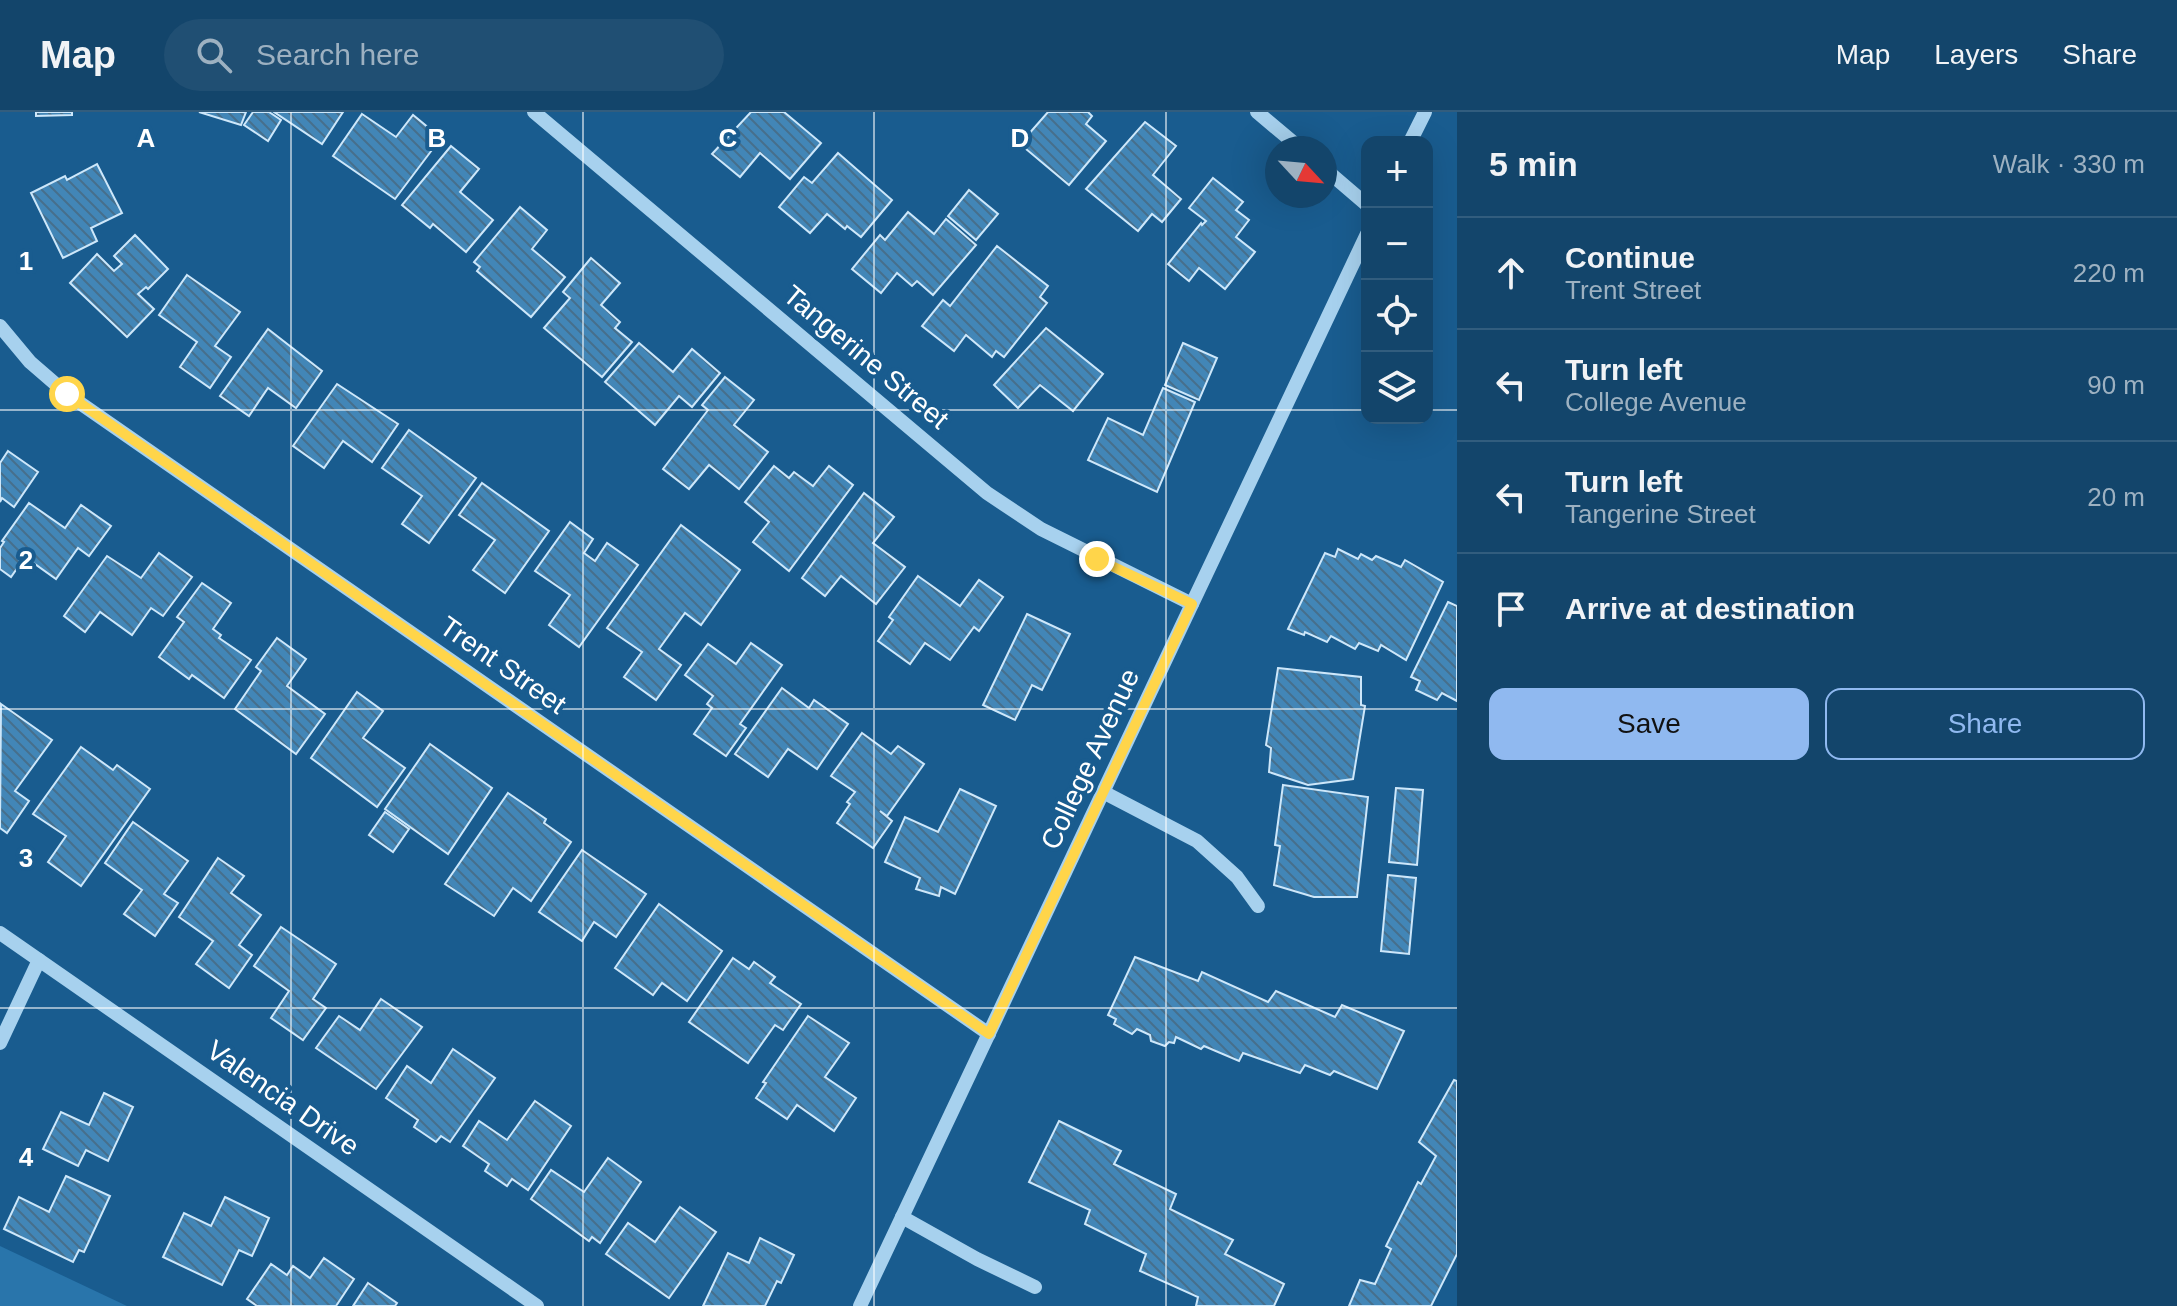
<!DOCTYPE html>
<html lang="en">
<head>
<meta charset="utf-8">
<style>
  :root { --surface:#13456b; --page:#204f73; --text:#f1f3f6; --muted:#9db1c1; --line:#325d7e; --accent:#90b9f0 }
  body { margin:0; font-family:Helvetica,sans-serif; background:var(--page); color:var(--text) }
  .controls { position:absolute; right:24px; top:24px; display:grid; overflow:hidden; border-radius:16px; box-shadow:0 8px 32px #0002 }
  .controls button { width:72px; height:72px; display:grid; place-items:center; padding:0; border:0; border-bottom:2px solid var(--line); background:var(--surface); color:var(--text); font:40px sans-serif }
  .compass { position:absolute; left:1265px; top:24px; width:72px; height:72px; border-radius:50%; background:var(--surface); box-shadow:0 8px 32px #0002; rotate:116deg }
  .stop { position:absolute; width:24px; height:24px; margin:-18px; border:6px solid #ffd54a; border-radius:50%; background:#fff }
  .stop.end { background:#ffd54a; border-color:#fff; box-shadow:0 2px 8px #0008 }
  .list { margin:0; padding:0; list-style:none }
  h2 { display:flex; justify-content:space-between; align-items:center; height:104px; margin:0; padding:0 32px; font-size:34px }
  h2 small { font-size:26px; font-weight:400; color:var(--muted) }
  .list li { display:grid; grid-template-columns:52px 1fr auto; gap:24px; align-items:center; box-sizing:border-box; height:112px; padding:0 32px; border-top:2px solid var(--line) }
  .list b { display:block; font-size:30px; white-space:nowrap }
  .list p { margin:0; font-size:26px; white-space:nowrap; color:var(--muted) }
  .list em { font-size:26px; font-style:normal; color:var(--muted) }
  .actions { display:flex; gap:16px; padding:24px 32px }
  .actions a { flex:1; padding:18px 0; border:2px solid var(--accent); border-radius:16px; text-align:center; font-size:28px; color:var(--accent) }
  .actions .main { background:var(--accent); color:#111 }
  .icon { flex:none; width:44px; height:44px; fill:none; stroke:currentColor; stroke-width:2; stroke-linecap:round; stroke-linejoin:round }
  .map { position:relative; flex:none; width:1457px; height:1194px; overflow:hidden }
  header { display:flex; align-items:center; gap:48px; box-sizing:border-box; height:112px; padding:0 40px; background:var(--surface); border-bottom:2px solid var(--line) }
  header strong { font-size:38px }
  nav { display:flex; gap:44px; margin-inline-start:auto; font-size:28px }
  .search { width:560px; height:72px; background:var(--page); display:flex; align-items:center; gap:20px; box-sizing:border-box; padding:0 28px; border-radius:44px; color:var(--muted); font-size:30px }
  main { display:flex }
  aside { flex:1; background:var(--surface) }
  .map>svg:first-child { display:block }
  .green { fill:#2975ab }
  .building { fill:url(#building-back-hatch); stroke:#cde7fa; stroke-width:2 }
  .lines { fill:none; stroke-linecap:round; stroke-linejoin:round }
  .minor { stroke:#a7d1ee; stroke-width:14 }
  .route { stroke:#ffd54a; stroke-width:10 }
  .grid { fill:none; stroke:#fff; stroke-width:2; stroke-opacity:0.55 }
  .labels { text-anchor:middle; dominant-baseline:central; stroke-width:8; stroke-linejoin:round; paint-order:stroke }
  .street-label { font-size:28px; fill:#fff; stroke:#195c8f }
  .grid-label { font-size:26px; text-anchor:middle; font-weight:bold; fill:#fff; stroke:#195c8f; stroke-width:8; stroke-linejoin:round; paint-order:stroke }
</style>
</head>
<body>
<header>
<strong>Map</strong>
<div class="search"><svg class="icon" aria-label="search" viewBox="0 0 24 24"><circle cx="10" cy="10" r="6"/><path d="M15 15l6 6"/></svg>Search here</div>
<nav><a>Map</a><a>Layers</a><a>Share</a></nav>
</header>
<main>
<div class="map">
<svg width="1457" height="1194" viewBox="0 0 1457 1194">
  <defs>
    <pattern id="building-back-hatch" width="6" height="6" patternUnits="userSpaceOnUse" patternTransform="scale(2)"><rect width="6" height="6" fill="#4286b7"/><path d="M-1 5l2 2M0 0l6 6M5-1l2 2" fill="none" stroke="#466f8c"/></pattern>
  </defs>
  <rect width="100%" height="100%" fill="#195c8f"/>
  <!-- green -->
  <path class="green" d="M0,1134L127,1194H0Z"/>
  <!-- building -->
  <g class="building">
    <path d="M36,0H72V3L36,4Z"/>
    <path d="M199,0H246L241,13Z"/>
    <path d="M253,0H269L281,8L268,29L244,13Z"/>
    <path d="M274,0H343L322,32Z"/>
    <path d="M751,0H784L821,31L790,67L760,41L740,65L712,42Z"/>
    <path d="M1048,0H1088L1092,4L1086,12L1106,29L1069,73L1020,32Z"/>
    <path d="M362,2L396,25L413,3L441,26L395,87L333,44Z"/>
    <path d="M1145,10L1176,34L1153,63L1181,87L1162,110L1152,102L1138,119L1086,77Z"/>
    <path d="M451,34L479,57L460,80L493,108L466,140L433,112L430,116L402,93Z"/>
    <path d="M838,41L892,88L861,125L847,114L845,117L827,102L810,121L779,95L804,65L812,71Z"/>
    <path d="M97,52L122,101L91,116L97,129L63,146L31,81L65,64L67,68Z"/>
    <path d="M1213,66L1243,90L1236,98L1249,108L1236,125L1255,140L1225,177L1199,156L1189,169L1168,152L1201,111L1202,113L1206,109L1189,96Z"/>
    <path d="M969,78L998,102L976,128L948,104Z"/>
    <path d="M520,95L547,118L532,137L565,165L531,205L477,159L480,155L474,150Z"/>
    <path d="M908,100L934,122L946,107L976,133L933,183L917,169L912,174L897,161L881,181L852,157L880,123L885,128Z"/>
    <path d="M135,123L168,157L148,177L146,175L138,182L154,197L127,225L70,171L97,142L114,159L122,152L114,144Z"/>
    <path d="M997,134L1048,174L1040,185L1047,191L1004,245L996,239L992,245L966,223L954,239L922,214L943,188L950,194Z"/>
    <path d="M591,146L620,171L601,193L620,210L615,216L632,230L602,265L544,216L570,186L563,180Z"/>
    <path d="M187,163L240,200L215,234L231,245L210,276L180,255L197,230L159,203Z"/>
    <path d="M1046,216L1103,262L1073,299L1040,273L1018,296L994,273Z"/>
    <path d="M268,217L322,259L296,296L268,276L249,304L220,284Z"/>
    <path d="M639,231L673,260L692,237L720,261L692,295L679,284L655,313L605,270Z"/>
    <path d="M1183,231L1217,246L1199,288L1165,273Z"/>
    <path d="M725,265L754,288L734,313L768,340L739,377L709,353L689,377L663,357L708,298L702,293Z"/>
    <path d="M337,272L398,312L372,350L343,329L324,356L293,334Z"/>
    <path d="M1163,276L1195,290L1157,380L1088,348L1108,306L1143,323Z"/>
    <path d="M409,318L476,366L429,431L402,412L422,384L382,356Z"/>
    <path d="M8,339L38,360L14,395L2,386L0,390V351Z"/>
    <path d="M774,354L789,366L794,360L813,374L829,354L853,373L789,459L753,430L769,410L745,390Z"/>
    <path d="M482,371L549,419L505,481L473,458L495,428L459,403Z"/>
    <path d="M864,381L894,405L873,431L905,455L876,492L841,464L825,484L802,466Z"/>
    <path d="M29,391L65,416L81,393L111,414L89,444L78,436L56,467L25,445L11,465L0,457V436L4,430L2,429Z"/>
    <path d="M570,410L593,427L584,441L595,449L607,431L638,453L579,535L549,513L570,483L535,459Z"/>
    <path d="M681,413L740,458L701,513L685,501L659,537L681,553L656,588L624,565L642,540L607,516Z"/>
    <path d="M1338,437L1358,447L1361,442L1372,448L1376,444L1401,455L1405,448L1443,470L1406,548L1381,533L1378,539L1359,531L1355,537L1331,524L1327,530L1305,520L1304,523L1288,517L1325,441L1335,445Z"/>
    <path d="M159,441L192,465L163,504L151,496L132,523L100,500L85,520L64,504L107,444L141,466Z"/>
    <path d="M918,464L960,494L979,468L1003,485L979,519L974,515L950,548L925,531L910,552L878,529L893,508L889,505Z"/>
    <path d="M202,471L231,491L213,517L221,523L219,526L251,548L224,586L192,563L189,567L159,545L184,510L177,505Z"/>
    <path d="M1448,490L1457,494V589L1442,581L1437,588L1416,578L1420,569L1411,565Z"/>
    <path d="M1027,502L1070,522L1042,578L1032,573L1015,608L983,593Z"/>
    <path d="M277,526L306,547L287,574L325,602L296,642L235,597L261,559L256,555Z"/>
    <path d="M751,531L782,553L740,612L746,616L726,644L694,622L712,596L707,592L713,584L685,563L708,532L736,552Z"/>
    <path d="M1278,556L1361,565V593L1365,594L1353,667L1308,673L1269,660L1271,636L1266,633Z"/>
    <path d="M782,576L809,596L814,588L848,612L817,657L788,637L768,665L735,642Z"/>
    <path d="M357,580L383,599L363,626L405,656L377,695L311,646Z"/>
    <path d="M1,592L52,628L15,679L29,689L7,721L0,716Z"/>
    <path d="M862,621L891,642L898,634L924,652L887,704L880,699L892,709L873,736L837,711L850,692L847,690L855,680L831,664Z"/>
    <path d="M430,632L492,676L448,742L385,697Z"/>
    <path d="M81,635L113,658L117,653L150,677L81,774L48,750L66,724L33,702Z"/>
    <path d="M1283,673L1368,685L1357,785H1314L1274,773L1280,734L1275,733Z"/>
    <path d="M1396,676L1423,678L1417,753L1389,750Z"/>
    <path d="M960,677L996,694L955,782L941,775L939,784L916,777L920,766L885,750L905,705L938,720Z"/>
    <path d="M508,681L546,707L544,711L571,730L531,789L513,776L494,804L445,772Z"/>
    <path d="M385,700L409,717L393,740L369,723Z"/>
    <path d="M133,710L188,749L164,782L178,791L155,824L124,802L142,778L105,751Z"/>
    <path d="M582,738L646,782L616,825L594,810L582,829L539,800Z"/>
    <path d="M218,746L244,764L231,781L261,803L239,833L252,843L229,876L196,852L213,829L179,805Z"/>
    <path d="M1388,763L1416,766L1409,842L1381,839Z"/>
    <path d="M659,792L722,839L687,889L662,871L653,883L615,856Z"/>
    <path d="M281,815L336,852L313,887L326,896L303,928L271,906L289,879L254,854Z"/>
    <path d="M1135,845L1198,869L1202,860L1268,890L1276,879L1335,905L1342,893L1404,919L1377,977L1334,959L1330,963L1305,953L1300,961L1243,941L1239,949L1204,934L1201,937L1176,925L1174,931L1169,930L1165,934L1151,929L1150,923L1137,917L1132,922L1114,912L1116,907L1108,903Z"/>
    <path d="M733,846L749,857L754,850L775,865L770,871L801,892L783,918L775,913L748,951L689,910Z"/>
    <path d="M381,887L422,915L376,977L316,936L339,904L360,918Z"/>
    <path d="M808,904L849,931L825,965L856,986L834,1019L797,993L787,1007L756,986L766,971L763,970Z"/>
    <path d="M453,937L495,966L450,1030L441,1024L436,1030L414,1015L418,1008L386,986L407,954L431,971Z"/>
    <path d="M1454,968L1457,969V1142L1431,1194H1349L1360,1168L1375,1172L1391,1137L1386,1134L1418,1070L1421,1072L1436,1044L1419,1030Z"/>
    <path d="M104,981L133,995L108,1049L86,1038L78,1054L43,1037L61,1000L89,1013Z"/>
    <path d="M535,989L571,1014L528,1078L512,1067L507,1074L485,1059L489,1052L463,1034L479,1009L507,1028Z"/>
    <path d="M1059,1009L1121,1039L1114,1052L1176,1082L1170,1097L1233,1128L1225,1142L1284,1172L1274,1194H1196L1198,1185L1140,1159L1146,1142L1085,1112L1090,1098L1029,1070Z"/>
    <path d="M608,1046L641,1070L600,1131L592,1125L589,1129L531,1087L551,1058L584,1080Z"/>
    <path d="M66,1064L110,1084L84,1140L79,1138L73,1150L4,1117L19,1085L49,1100Z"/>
    <path d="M225,1085L269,1106L252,1144L239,1138L222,1173L163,1145L184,1101L211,1114Z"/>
    <path d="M680,1095L716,1120L669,1186L606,1142L628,1111L655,1130Z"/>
    <path d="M760,1126L794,1143L781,1171L777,1169L765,1194H703L728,1141L749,1151Z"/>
    <path d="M324,1146L354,1167L336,1194H257L247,1187L271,1152L287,1163L293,1154L310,1166Z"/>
    <path d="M368,1171L397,1191L395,1194H353Z"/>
  </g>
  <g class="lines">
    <!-- minor -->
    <g class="minor">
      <path d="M534,0L987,381L1041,417L1192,492"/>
      <path d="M1257,0L1300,36"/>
      <path d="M1410,30L1425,0"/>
      <path d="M1325,57L1367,93"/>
      <path d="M0,214L30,250L67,282L989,922"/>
      <path d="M1103,680L1197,729L1237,765L1258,794"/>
      <path d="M0,821L537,1194"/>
      <path d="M0,931L39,848"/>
      <path d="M902,1105L977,1147L1035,1175"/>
      <path d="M860,1194L1367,122"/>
    </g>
  </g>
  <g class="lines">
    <!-- route -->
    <path class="route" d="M67,282L989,922L1192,492L1097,447"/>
  </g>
  <!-- grid -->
  <path class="grid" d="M291,0V1194M583,0V1194M874,0V1194M1166,0V1194M0,298H1367M1427,298H1457M0,597H1457M0,896H1457"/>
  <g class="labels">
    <!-- street labels -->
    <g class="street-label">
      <text transform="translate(866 245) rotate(40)">Tangerine Street</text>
      <text transform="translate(503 553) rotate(35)">Trent Street</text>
      <text transform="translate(1090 647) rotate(-65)">College Avenue</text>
      <text transform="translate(283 986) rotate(35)">Valencia Drive</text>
    </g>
  </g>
  <g class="grid-label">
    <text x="146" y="35">A</text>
    <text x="437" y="35">B</text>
    <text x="728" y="35">C</text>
    <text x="1020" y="35">D</text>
    <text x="26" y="158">1</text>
    <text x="26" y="457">2</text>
    <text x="26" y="755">3</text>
    <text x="26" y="1054">4</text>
  </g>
</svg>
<div class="controls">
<button>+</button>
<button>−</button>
<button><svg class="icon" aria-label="locate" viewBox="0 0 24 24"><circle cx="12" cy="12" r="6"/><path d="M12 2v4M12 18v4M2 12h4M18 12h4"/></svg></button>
<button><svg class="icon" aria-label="layers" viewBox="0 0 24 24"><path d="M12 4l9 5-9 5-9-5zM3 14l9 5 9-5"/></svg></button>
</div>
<svg class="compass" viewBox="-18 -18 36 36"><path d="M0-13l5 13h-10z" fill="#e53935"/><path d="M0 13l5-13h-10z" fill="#9db1c1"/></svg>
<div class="stop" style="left:67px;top:282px"></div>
<div class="stop end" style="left:1097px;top:447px"></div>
</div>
<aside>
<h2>5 min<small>Walk · 330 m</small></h2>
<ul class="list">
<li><svg class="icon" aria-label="ahead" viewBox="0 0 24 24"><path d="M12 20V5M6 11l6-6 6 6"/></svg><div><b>Continue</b><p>Trent Street</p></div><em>220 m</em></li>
<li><svg class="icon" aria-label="left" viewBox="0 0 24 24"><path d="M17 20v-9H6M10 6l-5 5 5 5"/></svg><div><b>Turn left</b><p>College Avenue</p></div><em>90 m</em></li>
<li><svg class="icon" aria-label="left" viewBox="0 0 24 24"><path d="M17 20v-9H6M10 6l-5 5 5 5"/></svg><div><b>Turn left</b><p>Tangerine Street</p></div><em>20 m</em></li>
<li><svg class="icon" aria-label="arrive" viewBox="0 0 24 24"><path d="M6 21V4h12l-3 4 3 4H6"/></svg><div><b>Arrive at destination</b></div></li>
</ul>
<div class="actions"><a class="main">Save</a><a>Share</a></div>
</aside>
</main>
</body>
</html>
